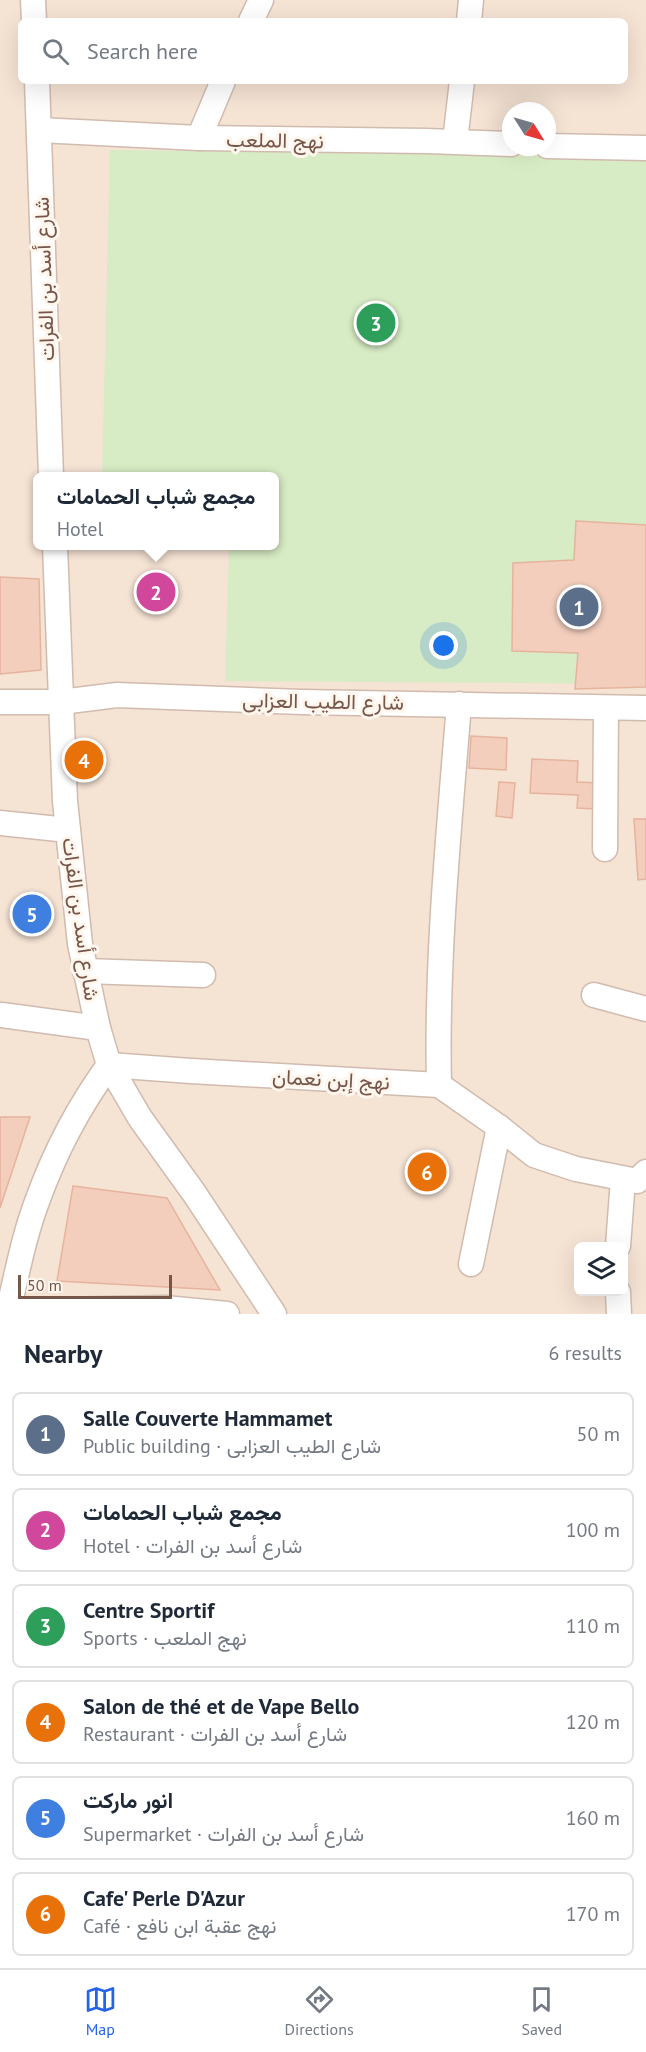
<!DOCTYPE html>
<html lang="en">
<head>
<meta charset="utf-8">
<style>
  :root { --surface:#fff; --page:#f6f6f7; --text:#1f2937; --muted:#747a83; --line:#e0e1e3; --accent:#2563eb }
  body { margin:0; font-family:"PT Sans",Vazirmatn,sans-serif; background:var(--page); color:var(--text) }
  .controls { position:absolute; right:18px; bottom:18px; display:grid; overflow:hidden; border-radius:9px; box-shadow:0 6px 24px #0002 }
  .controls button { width:54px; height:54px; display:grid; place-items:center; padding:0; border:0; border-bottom:2px solid var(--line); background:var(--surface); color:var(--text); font:30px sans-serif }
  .compass { position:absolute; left:502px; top:102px; width:54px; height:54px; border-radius:50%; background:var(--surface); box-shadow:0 6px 24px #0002; rotate:127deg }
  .scale { position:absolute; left:18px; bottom:15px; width:154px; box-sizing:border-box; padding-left:6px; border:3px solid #77564a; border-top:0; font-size:16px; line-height:21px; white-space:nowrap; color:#77564a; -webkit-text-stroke:4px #fff6ed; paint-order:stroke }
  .you { position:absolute; left:444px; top:646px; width:21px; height:21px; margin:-15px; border:4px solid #fff; border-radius:50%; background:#1a73e8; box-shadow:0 0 0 9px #1a73e833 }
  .badge { display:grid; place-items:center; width:39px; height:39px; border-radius:50%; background:var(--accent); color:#fff; font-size:20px; font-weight:700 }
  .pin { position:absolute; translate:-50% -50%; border:3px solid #fff; box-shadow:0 2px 6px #0006 }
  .popup { position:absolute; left:33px; top:472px; width:246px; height:78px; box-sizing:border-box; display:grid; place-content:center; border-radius:9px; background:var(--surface); filter:drop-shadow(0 2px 4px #0005); font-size:20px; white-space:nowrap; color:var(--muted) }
  .popup b { font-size:22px; color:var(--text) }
  .popup::after { content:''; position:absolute; left:50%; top:100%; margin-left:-12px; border:12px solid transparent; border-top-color:var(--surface) }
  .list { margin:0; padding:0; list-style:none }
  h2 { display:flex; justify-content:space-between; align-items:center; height:78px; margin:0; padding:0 24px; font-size:26px }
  h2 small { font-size:20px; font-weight:400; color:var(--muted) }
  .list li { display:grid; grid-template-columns:39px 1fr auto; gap:18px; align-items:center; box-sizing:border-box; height:84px; margin:0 12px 12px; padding:0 12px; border:2px solid var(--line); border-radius:9px }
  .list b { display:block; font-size:22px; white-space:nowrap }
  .list p { margin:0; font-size:20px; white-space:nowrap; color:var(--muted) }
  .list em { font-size:20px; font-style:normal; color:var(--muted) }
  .icon { flex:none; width:33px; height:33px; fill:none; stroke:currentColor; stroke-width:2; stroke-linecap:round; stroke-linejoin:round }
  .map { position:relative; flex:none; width:646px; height:1314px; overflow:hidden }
  .search { position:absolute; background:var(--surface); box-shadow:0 6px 24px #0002; left:18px; right:18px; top:18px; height:66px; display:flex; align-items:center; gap:15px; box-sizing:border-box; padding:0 21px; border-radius:9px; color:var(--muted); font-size:22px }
  .sheet { height:654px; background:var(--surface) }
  nav { display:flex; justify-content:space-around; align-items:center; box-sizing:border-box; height:84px; border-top:2px solid var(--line); background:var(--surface); font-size:16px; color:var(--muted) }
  nav a { display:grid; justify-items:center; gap:3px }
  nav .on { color:var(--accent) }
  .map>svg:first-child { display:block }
  .residential { fill:#f5e3d4; fill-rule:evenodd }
  .green { fill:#d7ebc4 }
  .building { fill:#f3cebd; stroke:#e6b39d; stroke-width:1.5 }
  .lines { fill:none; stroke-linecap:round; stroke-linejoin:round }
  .minor-casing { stroke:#d1bbae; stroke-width:27 }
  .minor { stroke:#fff; stroke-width:24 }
  .labels { text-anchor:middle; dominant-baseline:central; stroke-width:6; stroke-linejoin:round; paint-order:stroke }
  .street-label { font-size:21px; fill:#77564a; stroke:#fff6ed }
</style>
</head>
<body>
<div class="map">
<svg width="646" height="1314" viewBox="0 0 646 1314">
  <rect width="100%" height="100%" fill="#fdf2e6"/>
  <!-- residential -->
  <path class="residential" d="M0,0H646V1314H0ZM21,21H625V81H21ZM511,111H547V147H511ZM38,476H274V546H38ZM578,1246H624V1292H578Z"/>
  <!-- green -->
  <path class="green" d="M110,150L646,157V684L225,681L229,546H274V476H102Z"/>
  <!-- building -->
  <g class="building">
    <path d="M576,521L646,525V687L575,689L578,653L512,651L513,563L574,560Z"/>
    <path d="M0,577L39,579L41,670L0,674Z"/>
    <path d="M471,736L507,738L506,770L469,768Z"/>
    <path d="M532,759L578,761L577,782L598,783L596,809L577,808L578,795L530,793Z"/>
    <path d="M499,782L515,783L512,818L496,816Z"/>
    <path d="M634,819H646V879L638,880Z"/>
    <path d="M0,1117H30L0,1208Z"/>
    <path d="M73,1186L167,1198L220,1290L57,1281Z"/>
  </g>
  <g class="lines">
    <defs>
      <g id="minor">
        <path d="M33,0L34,21"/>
        <path d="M251,21L261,0"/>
        <path d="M469,21L471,0"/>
        <path d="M37,81L51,476"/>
        <path d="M39,130L199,138L426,141L511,144"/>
        <path d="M199,138L223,81"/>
        <path d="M455,141L462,81"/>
        <path d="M547,146L646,148"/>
        <path d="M55,546L65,801L80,944L98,1028L109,1065L140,1118L194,1193L274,1314"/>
        <path d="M0,702H61L117,695L302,702L646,708"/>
        <path d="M0,823L68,830"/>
        <path d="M605,849L606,708"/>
        <path d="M85,971L203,975"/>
        <path d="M594,995L646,1009"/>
        <path d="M2,1015L98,1028"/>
        <path d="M439,1085L499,1127L534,1155L576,1169L637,1181L646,1172"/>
        <path d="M618,1246L623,1179"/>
        <path d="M471,1264L499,1127"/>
        <path d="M618,1292L619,1314"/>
        <path d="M0,1311L165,1308L227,1314"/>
        <path d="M8,1311C17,1274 24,1235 38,1199C55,1152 80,1105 109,1065L191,1071L439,1085C436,958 449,830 459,704"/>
      </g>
    </defs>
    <!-- minor casing -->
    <use href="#minor" class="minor-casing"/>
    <!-- minor -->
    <use href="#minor" class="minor"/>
  </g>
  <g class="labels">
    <!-- street labels -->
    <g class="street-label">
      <text transform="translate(275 140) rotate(1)">نهج الملعب</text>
      <text transform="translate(44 279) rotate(-92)">شارع أسد بن الفرات</text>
      <text transform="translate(323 701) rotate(1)">شارع الطيب العزابى</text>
      <text transform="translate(81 919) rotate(82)">شارع أسد بن الفرات</text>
      <text transform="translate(331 1079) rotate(3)">نهج إبن نعمان</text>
    </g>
  </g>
</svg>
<div class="controls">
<button><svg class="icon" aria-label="layers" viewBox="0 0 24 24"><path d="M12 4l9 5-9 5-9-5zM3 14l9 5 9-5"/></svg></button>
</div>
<svg class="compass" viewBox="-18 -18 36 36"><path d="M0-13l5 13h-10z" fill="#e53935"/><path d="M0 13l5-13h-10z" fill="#747a83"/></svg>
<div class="scale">50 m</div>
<div class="you"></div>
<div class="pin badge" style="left:579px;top:607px;background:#5c6f8a">1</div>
<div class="pin badge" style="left:156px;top:592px;background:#d1479c">2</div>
<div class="popup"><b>مجمع شباب الحمامات</b>Hotel</div>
<div class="pin badge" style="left:376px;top:323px;background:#2e9e5b">3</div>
<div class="pin badge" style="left:84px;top:760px;background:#e8710a">4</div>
<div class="pin badge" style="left:32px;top:914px;background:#3f7fe0">5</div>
<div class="pin badge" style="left:427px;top:1172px;background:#e8710a">6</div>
<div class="search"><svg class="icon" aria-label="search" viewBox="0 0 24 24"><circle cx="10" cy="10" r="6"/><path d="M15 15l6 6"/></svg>Search here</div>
</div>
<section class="sheet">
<h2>Nearby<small>6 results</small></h2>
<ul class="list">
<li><span class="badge" style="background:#5c6f8a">1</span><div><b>Salle Couverte Hammamet</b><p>Public building · شارع الطيب العزابى</p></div><em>50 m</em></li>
<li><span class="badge" style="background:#d1479c">2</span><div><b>مجمع شباب الحمامات</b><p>Hotel · شارع أسد بن الفرات</p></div><em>100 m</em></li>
<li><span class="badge" style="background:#2e9e5b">3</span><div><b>Centre Sportif</b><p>Sports · نهج الملعب</p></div><em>110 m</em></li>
<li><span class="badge" style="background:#e8710a">4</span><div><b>Salon de thé et de Vape Bello</b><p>Restaurant · شارع أسد بن الفرات</p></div><em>120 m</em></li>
<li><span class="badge" style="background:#3f7fe0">5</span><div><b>انور ماركت</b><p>Supermarket · شارع أسد بن الفرات</p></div><em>160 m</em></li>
<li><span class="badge" style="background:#e8710a">6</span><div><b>Cafe' Perle D'Azur</b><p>Café · نهج عقبة ابن نافع</p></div><em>170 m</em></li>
</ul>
</section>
<nav>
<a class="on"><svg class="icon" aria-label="map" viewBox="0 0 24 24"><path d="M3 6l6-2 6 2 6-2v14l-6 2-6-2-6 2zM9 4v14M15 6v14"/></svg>Map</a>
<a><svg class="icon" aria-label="directions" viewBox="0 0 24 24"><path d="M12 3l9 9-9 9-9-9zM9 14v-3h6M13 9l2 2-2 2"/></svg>Directions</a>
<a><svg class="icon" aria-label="saved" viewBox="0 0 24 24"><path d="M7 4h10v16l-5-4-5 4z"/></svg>Saved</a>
</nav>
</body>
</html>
